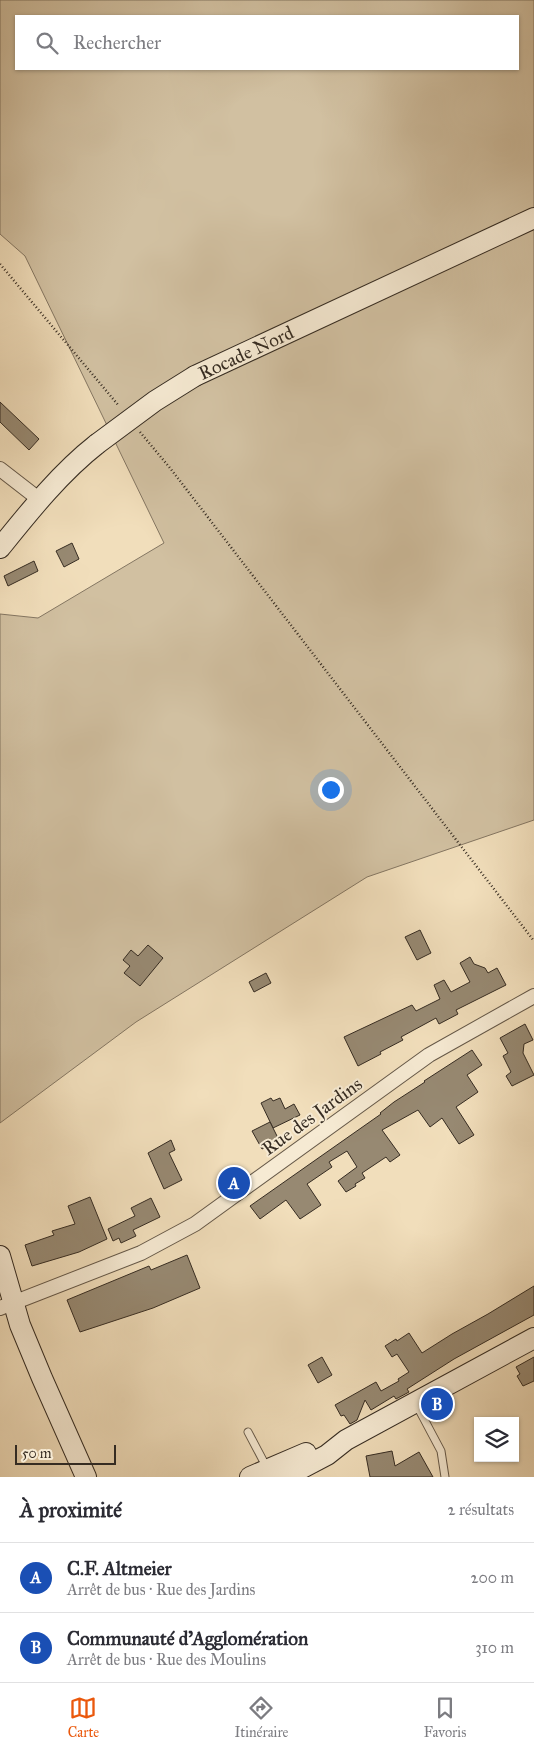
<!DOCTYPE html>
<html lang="fr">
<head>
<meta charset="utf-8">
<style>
  :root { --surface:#fff; --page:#f7f7f7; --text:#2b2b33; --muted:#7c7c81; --line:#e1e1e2; --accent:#ea580c }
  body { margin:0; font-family:"IM FELL Great Primer",serif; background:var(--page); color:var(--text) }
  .controls { position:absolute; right:15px; bottom:15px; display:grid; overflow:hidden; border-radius:0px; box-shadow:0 1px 4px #0004 }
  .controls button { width:45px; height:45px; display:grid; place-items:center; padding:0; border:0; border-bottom:1px solid var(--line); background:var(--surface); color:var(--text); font:25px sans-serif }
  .scale { position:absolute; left:15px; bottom:12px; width:101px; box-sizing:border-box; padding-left:5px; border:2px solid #362c22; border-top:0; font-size:14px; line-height:18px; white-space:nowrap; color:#362c22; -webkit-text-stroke:4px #f6ead3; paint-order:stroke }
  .you { position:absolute; left:330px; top:789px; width:18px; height:18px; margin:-12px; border:4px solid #fff; border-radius:50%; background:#1a73e8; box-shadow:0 0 0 8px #1a73e833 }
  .badge { display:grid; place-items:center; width:32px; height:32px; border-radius:50%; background:var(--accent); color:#fff; font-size:16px; font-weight:700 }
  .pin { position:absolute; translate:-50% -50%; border:2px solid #fff; box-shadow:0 1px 5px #0006 }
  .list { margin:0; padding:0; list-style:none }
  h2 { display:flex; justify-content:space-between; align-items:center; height:65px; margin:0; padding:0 20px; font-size:21px }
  h2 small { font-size:16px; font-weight:400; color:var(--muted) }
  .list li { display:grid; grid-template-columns:32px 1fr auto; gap:15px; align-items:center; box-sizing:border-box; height:70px; padding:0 20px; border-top:1px solid var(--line) }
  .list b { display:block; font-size:19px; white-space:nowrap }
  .list p { margin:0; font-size:16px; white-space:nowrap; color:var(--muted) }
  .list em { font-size:16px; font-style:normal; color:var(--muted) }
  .icon { flex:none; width:28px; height:28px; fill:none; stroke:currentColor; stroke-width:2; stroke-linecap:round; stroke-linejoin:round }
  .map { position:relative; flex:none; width:534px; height:1477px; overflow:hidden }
  .search { position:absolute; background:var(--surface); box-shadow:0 1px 4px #0004; left:15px; right:15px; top:15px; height:55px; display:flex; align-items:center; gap:12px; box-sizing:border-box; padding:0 18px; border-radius:0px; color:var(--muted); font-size:19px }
  .sheet { height:205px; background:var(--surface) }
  nav { display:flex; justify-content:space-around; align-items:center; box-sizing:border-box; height:70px; border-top:1px solid var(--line); background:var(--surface); font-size:14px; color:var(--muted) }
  nav a { display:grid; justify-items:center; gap:2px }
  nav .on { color:var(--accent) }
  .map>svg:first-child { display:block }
  .green { fill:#d1c0a1; stroke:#847662; fill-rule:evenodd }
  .building { fill:#978972; stroke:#362c22 }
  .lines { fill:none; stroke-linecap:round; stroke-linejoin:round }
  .lane-casing { stroke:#655848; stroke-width:9 }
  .street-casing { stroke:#655848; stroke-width:16 }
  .secondary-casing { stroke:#362c22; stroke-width:22 }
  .path { stroke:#362c22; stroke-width:2.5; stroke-dasharray:1 2.5; stroke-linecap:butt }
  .lane { stroke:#f6ead3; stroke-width:7 }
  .street { stroke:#f6ead3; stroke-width:14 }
  .secondary { stroke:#f6ead3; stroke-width:20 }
  .secondary-bridge-casing { stroke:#362c22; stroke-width:22; stroke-linecap:butt }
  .secondary-bridge { stroke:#f6ead3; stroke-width:20 }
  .labels { text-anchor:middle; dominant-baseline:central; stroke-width:4; stroke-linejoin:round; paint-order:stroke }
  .street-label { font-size:19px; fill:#362c22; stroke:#f6ead3 }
</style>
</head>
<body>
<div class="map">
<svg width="534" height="1477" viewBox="0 0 534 1477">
  <rect width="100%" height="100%" fill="#f1debb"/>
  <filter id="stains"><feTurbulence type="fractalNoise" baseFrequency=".004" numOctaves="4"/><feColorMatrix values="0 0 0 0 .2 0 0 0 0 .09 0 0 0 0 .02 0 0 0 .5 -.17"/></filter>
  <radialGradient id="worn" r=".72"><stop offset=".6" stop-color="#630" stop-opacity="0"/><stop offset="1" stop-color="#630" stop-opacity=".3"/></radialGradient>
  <!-- green -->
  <path class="green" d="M0,0H534V820L367,877L136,1022L0,1123V614L38,618L164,543L25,256L0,234ZM16,16H518V69H16Z"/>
  <!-- building -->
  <g class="building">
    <path d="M0,402L39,439L29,450L0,422Z"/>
    <path d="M72,543L79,559L64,567L56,551Z"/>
    <path d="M34,561L38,571L8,586L4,576Z"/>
    <path d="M420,930L431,953L417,960L405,937Z"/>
    <path d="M148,945L163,958L140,986L124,973L130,966L123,960L131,950L138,956Z"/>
    <path d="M470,957L474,964L485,968L488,973L497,968L506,985L456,1010L458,1014L439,1024L436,1018L401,1037L403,1040L380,1052L381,1054L358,1066L344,1037L412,1005L416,1011L440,999L434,985L444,980L451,992L470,982L460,963Z"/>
    <path d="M266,973L271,983L254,992L249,982Z"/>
    <path d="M525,1024L533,1040L524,1044L523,1053L534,1075L512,1086L506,1076L511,1072L503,1056L508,1053L500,1038Z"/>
    <path d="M472,1050L482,1065L467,1075L478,1092L456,1107L474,1135L459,1144L442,1118L430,1127L418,1110L382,1130L400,1155L390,1162L386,1157L362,1173L365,1178L355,1184L356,1186L346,1192L338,1181L357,1167L347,1151L329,1162L332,1167L307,1184L321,1205L300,1219L286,1200L260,1219L250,1206L381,1114L380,1113L394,1102L425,1082L424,1081Z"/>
    <path d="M271,1098L273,1101L280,1098L285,1109L294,1104L300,1115L273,1128L261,1103Z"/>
    <path d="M270,1122L279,1140L262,1149L252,1131Z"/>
    <path d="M171,1140L175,1150L169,1153L182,1180L164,1189L148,1153Z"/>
    <path d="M90,1197L107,1239L79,1252L32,1266L25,1245L54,1235L52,1231L75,1224L68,1206Z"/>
    <path d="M151,1198L160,1217L133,1230L136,1236L121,1243L119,1238L113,1241L108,1229L135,1216L131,1208Z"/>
    <path d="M187,1255L200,1288L153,1308L80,1332L67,1300L149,1266L151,1270Z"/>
    <path d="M534,1286V1315L454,1359L407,1389L409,1392L396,1399L394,1396L371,1410L365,1400L357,1420L350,1424L344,1415L341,1416L335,1405L376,1382L381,1391L399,1381L398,1379L409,1372L397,1354L392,1357L385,1346L396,1339L397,1341L409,1333L422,1353L452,1334L488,1314Z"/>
    <path d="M322,1357L332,1375L318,1383L308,1365Z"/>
    <path d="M534,1357V1381L523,1386L517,1376L520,1374L516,1367Z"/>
    <path d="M392,1451L395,1466L419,1452L433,1477H370L366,1456Z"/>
  </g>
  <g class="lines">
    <defs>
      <g id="lane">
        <path d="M416,1404L441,1451L445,1477"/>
        <path d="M248,1432L267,1468"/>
      </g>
      <g id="street">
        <path d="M0,469L40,500"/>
        <path d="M0,1308L141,1253L195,1224L429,1055L534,996"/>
      </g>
      <g id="secondary">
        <path id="s1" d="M195,376L534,218"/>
        <path d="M0,548C29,512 60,473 97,444"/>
        <path d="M0,1256L20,1325L42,1378L86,1477"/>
        <path d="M250,1477L306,1453"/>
        <path d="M285,1477L327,1455L346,1440L534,1338"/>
      </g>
    </defs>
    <!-- lane casing -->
    <use href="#lane" class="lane-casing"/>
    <!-- street casing -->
    <use href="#street" class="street-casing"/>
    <!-- secondary casing -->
    <use href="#secondary" class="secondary-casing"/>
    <!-- path -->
    <g class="path">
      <path d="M0,264L119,406"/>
      <path d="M140,432L170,468L534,941"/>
    </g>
    <!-- lane -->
    <use href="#lane" class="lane"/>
    <!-- street -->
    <use href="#street" class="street"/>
    <!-- secondary -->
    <use href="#secondary" class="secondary"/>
    <defs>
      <path id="secondary-bridge" d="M97,444L155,401L195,376"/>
    </defs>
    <!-- secondary-bridge casing -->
    <use href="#secondary-bridge" class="secondary-bridge-casing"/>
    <!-- secondary-bridge -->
    <use href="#secondary-bridge" class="secondary-bridge"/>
  </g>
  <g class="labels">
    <!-- street labels -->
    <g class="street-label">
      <text stroke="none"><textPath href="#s1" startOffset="56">Rocade Nord</textPath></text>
      <text transform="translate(312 1116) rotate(-36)">Rue des Jardins</text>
    </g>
  </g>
  <rect width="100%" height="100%" filter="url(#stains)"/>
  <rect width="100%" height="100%" fill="url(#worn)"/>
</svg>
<div class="controls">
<button><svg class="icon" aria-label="layers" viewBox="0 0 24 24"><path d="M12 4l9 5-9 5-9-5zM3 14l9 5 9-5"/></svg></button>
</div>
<div class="scale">50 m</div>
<div class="you"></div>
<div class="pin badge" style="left:234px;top:1183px;background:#1a4fb4">A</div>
<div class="pin badge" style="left:437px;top:1404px;background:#1a4fb4">B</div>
<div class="search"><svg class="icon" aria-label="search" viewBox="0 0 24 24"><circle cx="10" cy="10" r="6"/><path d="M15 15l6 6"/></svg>Rechercher</div>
</div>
<section class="sheet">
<h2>À proximité<small>2 résultats</small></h2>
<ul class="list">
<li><span class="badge" style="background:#1a4fb4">A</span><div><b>C.F. Altmeier</b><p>Arrêt de bus · Rue des Jardins</p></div><em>200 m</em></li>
<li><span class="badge" style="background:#1a4fb4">B</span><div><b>Communauté d’Agglomération</b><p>Arrêt de bus · Rue des Moulins</p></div><em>310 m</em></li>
</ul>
</section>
<nav>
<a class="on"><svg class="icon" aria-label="map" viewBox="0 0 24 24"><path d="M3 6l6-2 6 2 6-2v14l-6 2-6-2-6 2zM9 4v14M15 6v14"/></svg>Carte</a>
<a><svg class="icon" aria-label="directions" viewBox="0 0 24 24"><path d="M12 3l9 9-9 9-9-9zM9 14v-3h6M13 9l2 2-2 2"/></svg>Itinéraire</a>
<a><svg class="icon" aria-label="saved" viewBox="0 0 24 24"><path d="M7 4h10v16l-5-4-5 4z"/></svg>Favoris</a>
</nav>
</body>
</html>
